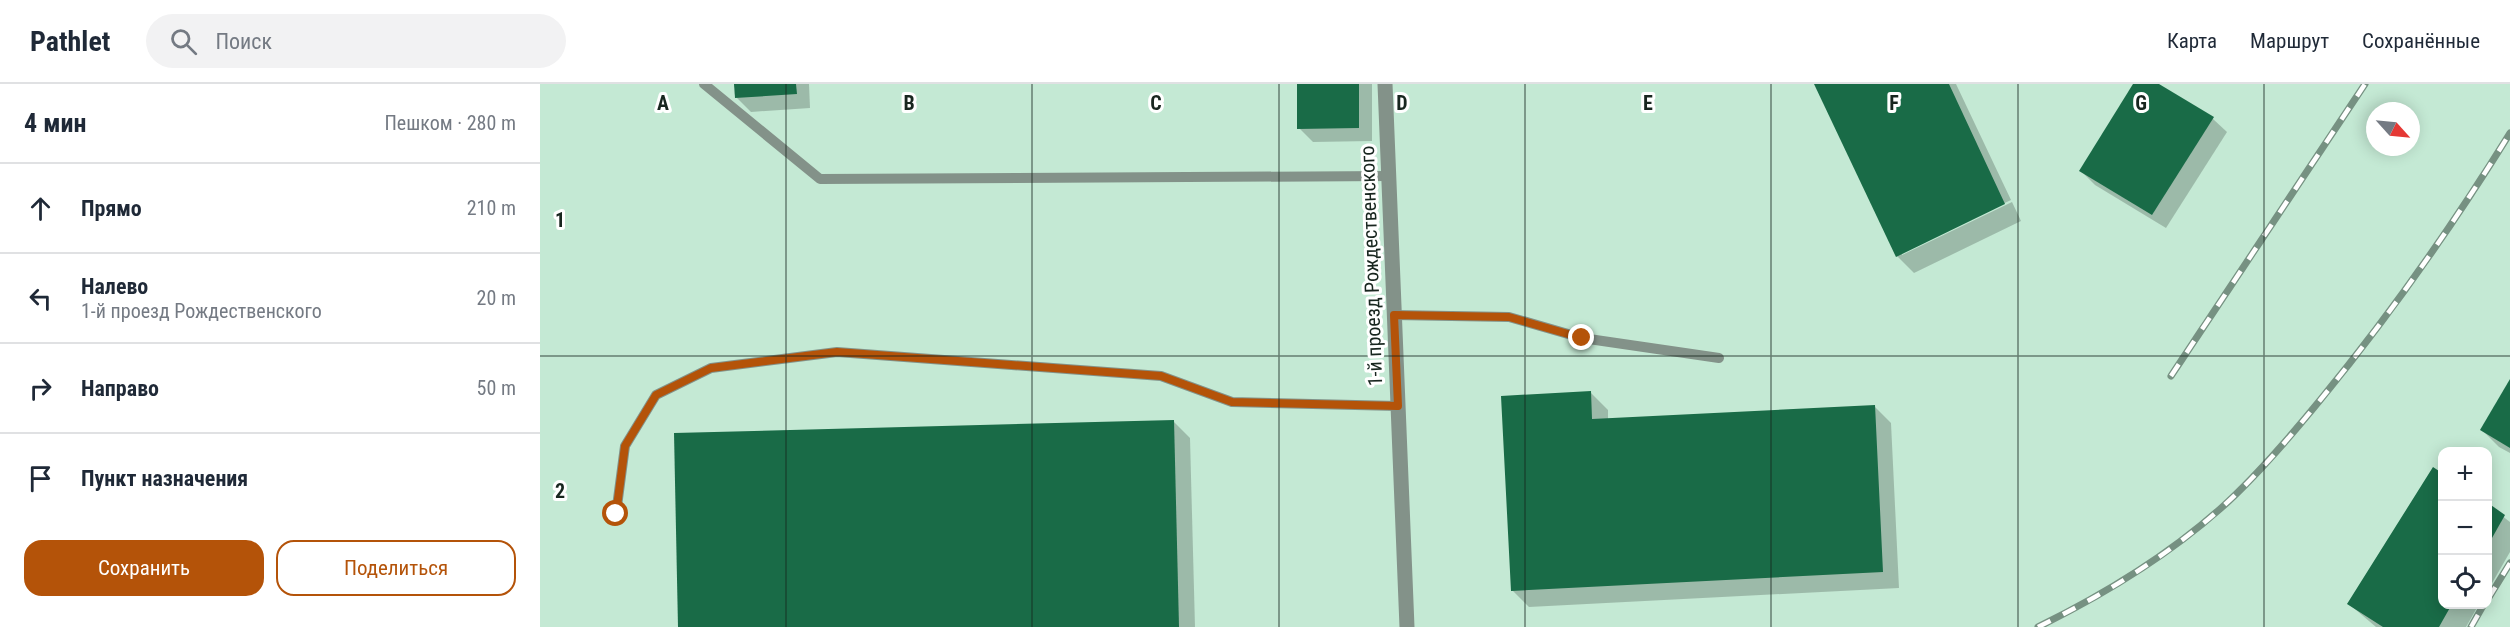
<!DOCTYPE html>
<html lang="ru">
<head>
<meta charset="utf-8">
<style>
  :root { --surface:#fff; --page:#f2f2f3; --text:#1f2937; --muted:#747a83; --line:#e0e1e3; --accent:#b45309 }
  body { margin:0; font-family:"Roboto Condensed",sans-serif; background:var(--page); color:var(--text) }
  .controls { position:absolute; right:18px; bottom:18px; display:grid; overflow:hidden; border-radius:12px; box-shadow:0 3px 15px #0003 }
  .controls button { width:54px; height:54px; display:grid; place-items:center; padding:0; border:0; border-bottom:2px solid var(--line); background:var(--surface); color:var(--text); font:30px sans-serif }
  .compass { position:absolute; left:1826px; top:18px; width:54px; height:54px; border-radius:50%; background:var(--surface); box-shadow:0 3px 15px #0003; rotate:117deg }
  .stop { position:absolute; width:18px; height:18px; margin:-14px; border:4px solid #b45309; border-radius:50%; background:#fff }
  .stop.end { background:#b45309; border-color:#fff; box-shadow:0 2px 6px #0008 }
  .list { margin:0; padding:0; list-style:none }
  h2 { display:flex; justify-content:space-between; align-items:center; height:78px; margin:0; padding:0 24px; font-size:26px }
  h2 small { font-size:20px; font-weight:400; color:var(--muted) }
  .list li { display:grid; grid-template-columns:39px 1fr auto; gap:18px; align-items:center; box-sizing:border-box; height:90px; padding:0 24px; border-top:2px solid var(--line) }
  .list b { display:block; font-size:22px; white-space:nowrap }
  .list p { margin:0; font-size:20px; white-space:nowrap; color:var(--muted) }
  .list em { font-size:20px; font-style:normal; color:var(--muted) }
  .actions { display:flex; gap:12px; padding:18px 24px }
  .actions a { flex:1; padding:14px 0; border:2px solid var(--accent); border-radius:18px; text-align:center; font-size:21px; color:var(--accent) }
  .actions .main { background:var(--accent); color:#fff }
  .icon { flex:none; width:33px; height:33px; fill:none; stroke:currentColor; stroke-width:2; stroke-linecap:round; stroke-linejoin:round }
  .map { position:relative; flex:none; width:1970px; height:543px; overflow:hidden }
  header { display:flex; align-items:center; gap:36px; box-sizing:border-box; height:84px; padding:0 30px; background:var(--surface); border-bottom:2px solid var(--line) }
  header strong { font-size:28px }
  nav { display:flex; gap:33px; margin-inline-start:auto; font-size:21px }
  .search { width:420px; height:54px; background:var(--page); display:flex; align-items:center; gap:15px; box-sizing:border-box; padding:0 21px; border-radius:33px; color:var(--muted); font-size:22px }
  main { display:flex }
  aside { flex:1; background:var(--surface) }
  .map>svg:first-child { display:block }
  .shadow { fill:#0003 }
  .building { fill:#196b47 }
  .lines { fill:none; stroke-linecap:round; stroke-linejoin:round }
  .lane { stroke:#839289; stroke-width:10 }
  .street { stroke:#839289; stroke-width:15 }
  .rail-casing { stroke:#769182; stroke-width:7 }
  .rail { stroke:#fff; stroke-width:4.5; stroke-dasharray:14; stroke-linecap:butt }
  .route { stroke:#b45309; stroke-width:8 }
  .grid { fill:none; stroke:#18261f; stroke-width:1.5; stroke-opacity:0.55 }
  .labels { text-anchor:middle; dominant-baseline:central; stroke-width:6; stroke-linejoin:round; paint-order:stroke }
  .street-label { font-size:20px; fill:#18261f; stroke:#fff }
  .grid-label { font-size:20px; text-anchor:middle; font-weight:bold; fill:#18261f; stroke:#fff; stroke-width:6; stroke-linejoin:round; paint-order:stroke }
</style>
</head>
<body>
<header>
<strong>Pathlet</strong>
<div class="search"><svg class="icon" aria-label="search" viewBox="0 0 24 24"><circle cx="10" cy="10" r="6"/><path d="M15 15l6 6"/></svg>Поиск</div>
<nav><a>Карта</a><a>Маршрут</a><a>Сохранённые</a></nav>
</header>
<main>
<aside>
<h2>4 мин<small>Пешком · 280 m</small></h2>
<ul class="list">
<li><svg class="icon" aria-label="ahead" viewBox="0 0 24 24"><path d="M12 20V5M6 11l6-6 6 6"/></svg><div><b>Прямо</b></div><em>210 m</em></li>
<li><svg class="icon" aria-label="left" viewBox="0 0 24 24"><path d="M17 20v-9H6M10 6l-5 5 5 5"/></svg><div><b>Налево</b><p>1-й проезд Рождественского</p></div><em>20 m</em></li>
<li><svg class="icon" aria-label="right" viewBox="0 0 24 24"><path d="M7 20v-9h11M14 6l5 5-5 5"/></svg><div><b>Направо</b></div><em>50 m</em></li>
<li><svg class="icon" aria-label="arrive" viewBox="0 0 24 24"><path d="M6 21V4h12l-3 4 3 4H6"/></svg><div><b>Пункт назначения</b></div></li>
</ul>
<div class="actions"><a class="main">Сохранить</a><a>Поделиться</a></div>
</aside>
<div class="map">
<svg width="1970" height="543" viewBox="0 0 1970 543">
  <rect width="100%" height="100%" fill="#c4e9d4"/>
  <!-- shadow -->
  <g class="shadow">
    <path d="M196,0H269L270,24L211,28L197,14Z"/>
    <path d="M758,0H832V57L773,58L759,44Z"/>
    <path d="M1276,0H1416L1471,116L1362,168V171L1472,118L1481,137L1374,189L1357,172Z"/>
    <path d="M1595,0H1616L1673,35L1687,48L1626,144L1555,101L1541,87Z"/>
    <path d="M1970,298V369L1959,363L1942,346Z"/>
    <path d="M1051,309L1068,326V336L1334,322L1351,339L1359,504L989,523L972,506Z"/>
    <path d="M633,337L650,354L655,543H139Z"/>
    <path d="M1893,385L1902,391V520H1939L1926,543H1836L1809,520Z"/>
    <path d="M1948,421L1970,438V468L1948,506Z"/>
  </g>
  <!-- building -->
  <g class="building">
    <path d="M194,0H256L257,10L195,14Z"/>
    <path d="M757,0H819V44L757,45Z"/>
    <path d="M1274,0H1409L1465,120L1356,173Z"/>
    <path d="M1593,0H1619L1674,33L1612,131L1539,87Z"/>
    <path d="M1970,295V364L1940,346Z"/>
    <path d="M1051,307L1052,335L1335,321L1343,488L971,507L961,312Z"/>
    <path d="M634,336L639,543H138L134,349Z"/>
    <path d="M1893,383L1902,389V520H1912L1899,543H1843L1807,520Z"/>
    <path d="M1948,419L1965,431L1948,461Z"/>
  </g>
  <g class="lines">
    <!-- lane -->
    <g class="lane">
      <path d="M164,0L280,95L849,92"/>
      <path d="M854,231L969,233L1042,254L1179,274"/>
      <path d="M76,430L85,362L116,311L171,284L297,268L621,292L692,318L858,322"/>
    </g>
    <!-- street -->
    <path class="street" d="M845,0L867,543"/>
    <defs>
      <g id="rail">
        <path d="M1631,292L1825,0"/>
        <path d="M1948,515L1970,479"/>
        <path d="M1498,543C1563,511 1626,473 1680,425C1717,392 1750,353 1781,315C1850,231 1913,141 1970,49"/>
        <path d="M1931,543L1944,520"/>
      </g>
    </defs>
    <!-- rail casing -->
    <use href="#rail" class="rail-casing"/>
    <!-- rail -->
    <use href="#rail" class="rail"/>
  </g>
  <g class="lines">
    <!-- route -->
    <path class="route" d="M76,430L85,362L116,311L171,284L297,268L621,292L692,318L858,322L854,231L969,233L1042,254"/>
  </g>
  <!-- grid -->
  <path class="grid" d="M246,0V543M492,0V543M739,0V543M985,0V543M1231,0V543M1478,0V543M1724,0V543M0,272H1970"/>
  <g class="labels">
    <!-- street labels -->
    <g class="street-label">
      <text transform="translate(831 182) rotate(-92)">1-й проезд Рождественского</text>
    </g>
  </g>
  <g class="grid-label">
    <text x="123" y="26">A</text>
    <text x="369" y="26">B</text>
    <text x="616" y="26">C</text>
    <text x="862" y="26">D</text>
    <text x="1108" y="26">E</text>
    <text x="1354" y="26">F</text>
    <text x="1601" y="26">G</text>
    <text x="20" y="143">1</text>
    <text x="20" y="414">2</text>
  </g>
</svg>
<div class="controls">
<button>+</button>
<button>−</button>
<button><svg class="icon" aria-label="locate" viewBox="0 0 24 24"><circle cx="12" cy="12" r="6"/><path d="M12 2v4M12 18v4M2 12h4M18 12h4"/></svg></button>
</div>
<svg class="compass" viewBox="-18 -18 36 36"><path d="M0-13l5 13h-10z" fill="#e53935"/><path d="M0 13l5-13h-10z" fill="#747a83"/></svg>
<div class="stop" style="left:76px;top:430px"></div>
<div class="stop end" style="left:1042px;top:254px"></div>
</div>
</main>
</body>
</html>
